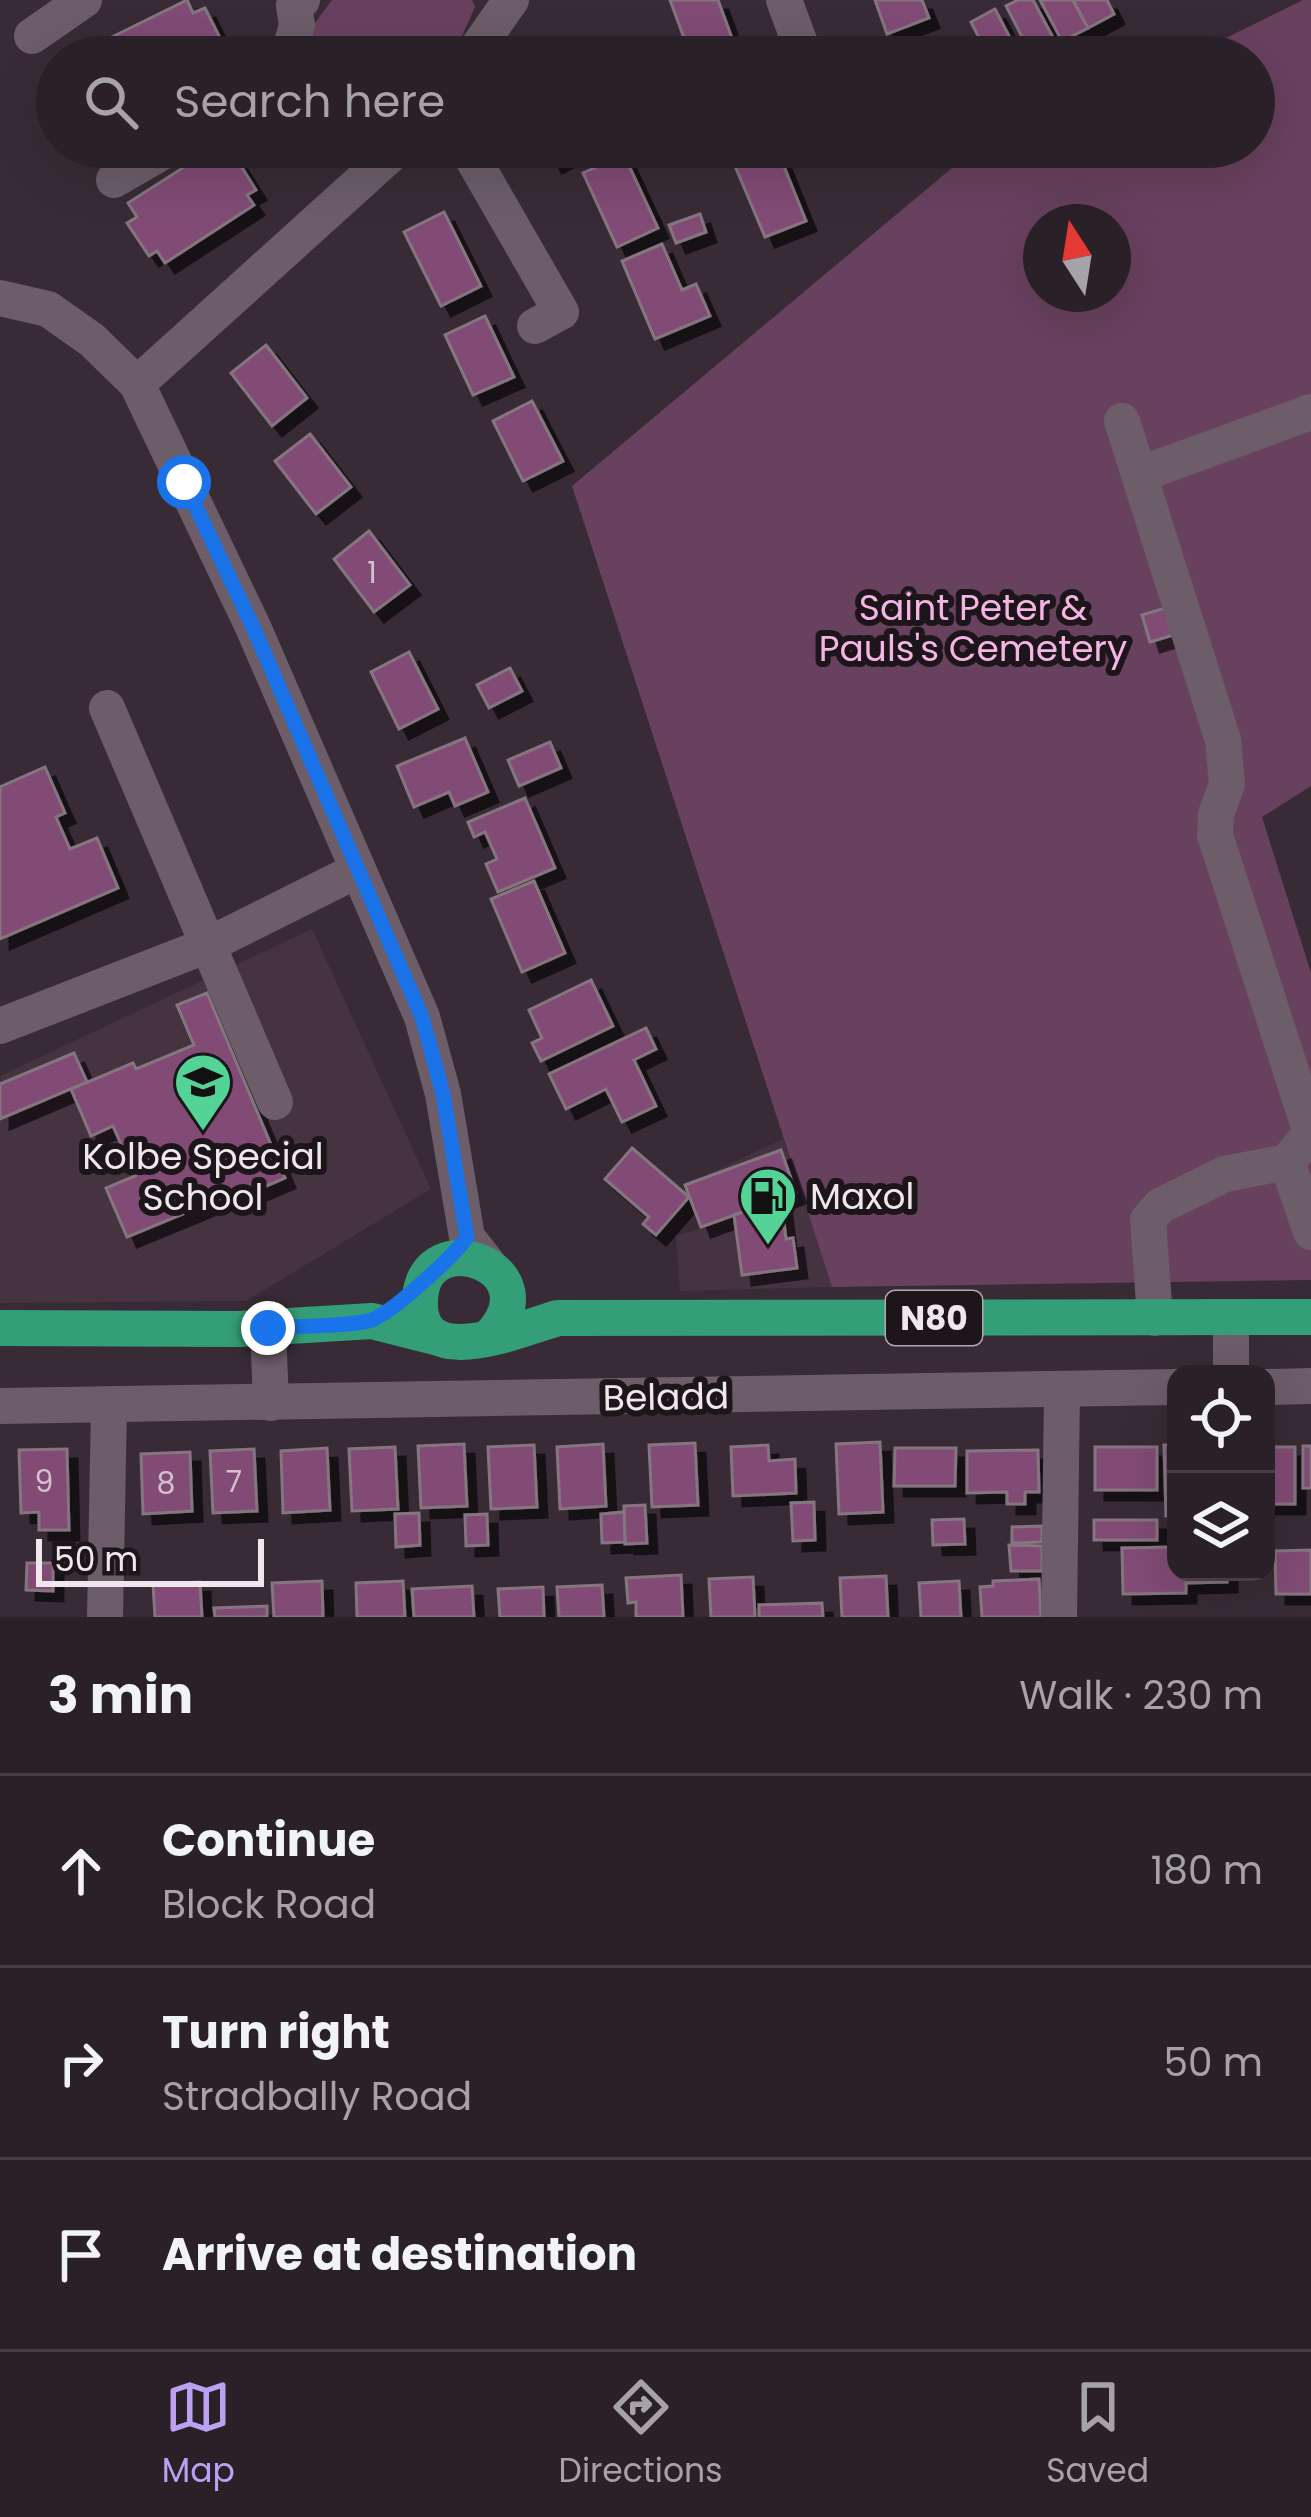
<!DOCTYPE html>
<html lang="en">
<head>
<meta charset="utf-8">
<style>
  :root { --surface:#2a2028; --page:#322830; --text:#f1f3f6; --muted:#a5a3a8; --line:#463e45; --accent:#bca0f2 }
  body { margin:0; font-family:Poppins,sans-serif; background:var(--page); color:var(--text) }
  .controls { position:absolute; right:36px; bottom:36px; display:grid; overflow:hidden; border-radius:24px; box-shadow:0 12px 48px #0002 }
  .controls button { width:108px; height:108px; display:grid; place-items:center; padding:0; border:0; border-bottom:3px solid var(--line); background:var(--surface); color:var(--text); font:60px sans-serif }
  .compass { position:absolute; left:1023px; top:204px; width:108px; height:108px; border-radius:50%; background:var(--surface); box-shadow:0 12px 48px #0002; rotate:348deg }
  .scale { position:absolute; left:36px; bottom:30px; width:228px; box-sizing:border-box; padding-left:12px; border:6px solid #f0e7ed; border-top:0; font-size:33px; line-height:42px; white-space:nowrap; color:#f0e7ed; -webkit-text-stroke:9px #1c161a; paint-order:stroke }
  .stop { position:absolute; width:36px; height:36px; margin:-27px; border:9px solid #1a73e8; border-radius:50%; background:#fff }
  .stop.end { background:#1a73e8; border-color:#fff; box-shadow:0 3px 12px #0008 }
  .list { margin:0; padding:0; list-style:none }
  h2 { display:flex; justify-content:space-between; align-items:center; height:156px; margin:0; padding:0 48px; font-size:51px }
  h2 small { font-size:39px; font-weight:400; color:var(--muted) }
  .list li { display:grid; grid-template-columns:78px 1fr auto; gap:36px; align-items:center; box-sizing:border-box; height:192px; padding:0 48px; border-top:3px solid var(--line) }
  .list b { display:block; font-size:45px; white-space:nowrap }
  .list p { margin:0; font-size:39px; white-space:nowrap; color:var(--muted) }
  .list em { font-size:39px; font-style:normal; color:var(--muted) }
  .icon { flex:none; width:66px; height:66px; fill:none; stroke:currentColor; stroke-width:2; stroke-linecap:round; stroke-linejoin:round }
  .map { position:relative; flex:none; width:1311px; height:1617px; overflow:hidden }
  .search { position:absolute; background:var(--surface); box-shadow:0 12px 48px #0002; left:36px; right:36px; top:36px; height:132px; display:flex; align-items:center; gap:30px; box-sizing:border-box; padding:0 42px; border-radius:66px; color:var(--muted); font-size:45px }
  .sheet { height:732px; background:var(--surface) }
  nav { display:flex; justify-content:space-around; align-items:center; box-sizing:border-box; height:168px; border-top:3px solid var(--line); background:var(--surface); font-size:33px; color:var(--muted) }
  nav a { display:grid; justify-items:center; gap:6px }
  nav .on { color:var(--accent) }
  .map>svg:first-child { display:block }
  .built { fill:#463340 }
  .green { fill:#68415e; fill-rule:evenodd }
  .building { fill:#814b74; stroke:#84757f; stroke-width:3; filter:url(#shadow) }
  .lines { fill:none; stroke-linecap:round; stroke-linejoin:round }
  .minor { stroke:#6c5d68; stroke-width:36 }
  .major { stroke:#349e78; stroke-width:36 }
  .route { stroke:#1a73e8; stroke-width:15 }
  .labels { text-anchor:middle; dominant-baseline:central; stroke-width:12; stroke-linejoin:round; paint-order:stroke }
  .number-label { font-size:30px; fill:#d4c0cf }
  .shield { fill:#1c161a; stroke:#b0a8ae; stroke-width:3 }
  .shield-label { font-size:33px; font-weight:bold; fill:#f0e7ed }
  .park-label { font-size:36px; fill:#f6b4e4; stroke:#1c161a }
  .poi-label { font-size:36px; fill:#f0e7ed; stroke:#1c161a }
  .street-label { font-size:36px; fill:#f0e7ed; stroke:#1c161a }
</style>
</head>
<body>
<div class="map">
<svg width="1311" height="1617" viewBox="0 0 1311 1617">
  <defs>
    <filter id="shadow"><feDropShadow dx="10" dy="10" stdDeviation="0" flood-color="#0009"/></filter>
  </defs>
  <rect width="100%" height="100%" fill="#382b35"/>
  <!-- built -->
  <g class="built">
    <path d="M312,929L431,1189L246,1301L0,1303V1076Z"/>
    <path d="M783,1139L832,1287L680,1291L676,1235L701,1229L685,1185Z"/>
  </g>
  <!-- green -->
  <g class="green">
    <path d="M332,0H472L475,7L462,36L446,57H308L314,24Z"/>
    <path d="M1303,0H1311V786L1262,817L1311,973V1280L832,1287L572,486L977,147H1254V57H1187ZM1041,222H1113V294H1041Z"/>
  </g>
  <!-- building -->
  <g class="building">
    <path d="M187,0L193,13L205,8L224,46L215,50L218,57H101L96,45Z"/>
    <path d="M670,0H718L733,41L691,57Z"/>
    <path d="M875,0H922L929,18L887,34Z"/>
    <path d="M1018,0H1033L1056,43L1032,56L1006,6Z"/>
    <path d="M1040,0H1073L1088,28L1062,41Z"/>
    <path d="M1073,0H1107L1114,14L1088,28Z"/>
    <path d="M995,9L1020,57H989L971,22Z"/>
    <path d="M941,40L948,57H900V56Z"/>
    <path d="M544,147H584L552,163Z"/>
    <path d="M214,148L222,160L233,153L256,190L247,195L254,205L165,263L157,251L149,256L127,223L137,217L128,203Z"/>
    <path d="M777,149L806,221L765,237L735,166Z"/>
    <path d="M624,155L658,228L617,247L583,173Z"/>
    <path d="M444,212L481,286L441,306L404,232Z"/>
    <path d="M700,214L706,232L676,243L669,225Z"/>
    <path d="M662,244L682,290L696,284L710,316L655,339L622,261Z"/>
    <path d="M485,316L514,377L473,395L445,335Z"/>
    <path d="M266,345L307,398L272,426L231,373Z"/>
    <path d="M532,401L563,461L523,481L493,421Z"/>
    <path d="M310,434L351,487L316,514L275,461Z"/>
    <path d="M369,531L410,585L374,612L334,559Z"/>
    <path d="M1165,608L1173,635L1150,642L1142,615Z"/>
    <path d="M409,652L438,709L399,729L371,672Z"/>
    <path d="M510,668L522,691L489,708L477,685Z"/>
    <path d="M465,738L488,792L455,806L449,792L414,807L397,766Z"/>
    <path d="M550,742L561,768L519,786L508,760Z"/>
    <path d="M45,767L65,813L56,817L70,849L97,838L118,888L0,939V787Z"/>
    <path d="M525,798L555,868L498,892L486,864L497,859L485,832L474,837L468,822Z"/>
    <path d="M534,881L565,953L522,972L491,899Z"/>
    <path d="M591,980L613,1026L541,1061L532,1043L542,1038L529,1010Z"/>
    <path d="M207,993L285,1178L250,1193L248,1187L127,1237L106,1188L135,1176L113,1126L91,1136L71,1089L133,1063L136,1069L194,1045L177,1005Z"/>
    <path d="M646,1028L656,1049L634,1060L656,1106L622,1122L606,1089L566,1109L549,1074Z"/>
    <path d="M74,1053L87,1082L0,1119V1084Z"/>
    <path d="M632,1148L689,1197L656,1235L643,1224L649,1217L605,1179Z"/>
    <path d="M781,1150L796,1193L701,1227L685,1185Z"/>
    <path d="M781,1198L786,1239L793,1238L797,1268L742,1275L734,1215Z"/>
    <path d="M880,1442L883,1512L839,1514L836,1444Z"/>
    <path d="M695,1443L698,1505L652,1507L649,1445Z"/>
    <path d="M464,1444L467,1506L421,1508L418,1446Z"/>
    <path d="M603,1444L606,1506L560,1509L557,1447Z"/>
    <path d="M534,1445L537,1507L491,1509L488,1447Z"/>
    <path d="M768,1445L769,1461L795,1459L796,1493L733,1496L731,1447Z"/>
    <path d="M1164,1445H1176V1516H1166Z"/>
    <rect x="1303" y="1446" width="8" height="42"/>
    <path d="M395,1447L398,1509L352,1511L349,1449Z"/>
    <rect x="1095" y="1447" width="62" height="43"/>
    <rect x="1266" y="1447" width="29" height="57"/>
    <path d="M327,1448L330,1510L283,1513L281,1451Z"/>
    <path d="M895,1448H956L955,1486H894Z"/>
    <path d="M67,1449L69,1530H39V1512L21,1513L19,1450Z"/>
    <path d="M254,1449L257,1511L213,1513L210,1451Z"/>
    <path d="M1038,1450L1039,1492H1025V1504H1007V1492L967,1493V1451Z"/>
    <path d="M190,1452L192,1511L143,1514L141,1454Z"/>
    <path d="M814,1502L815,1540L793,1541L791,1503Z"/>
    <path d="M645,1505L647,1543L625,1544L624,1506Z"/>
    <path d="M624,1512L625,1542L602,1543L601,1514Z"/>
    <path d="M419,1513L420,1545L396,1547L395,1514Z"/>
    <path d="M487,1514L488,1545L466,1546L465,1515Z"/>
    <path d="M964,1519L965,1544L933,1545L932,1520Z"/>
    <rect x="1094" y="1520" width="63" height="20"/>
    <path d="M1042,1526V1542L1012,1543V1527Z"/>
    <path d="M1009,1545L1042,1546V1571H1011Z"/>
    <path d="M1176,1547V1572H1227V1582L1186,1583V1593L1123,1594L1122,1548Z"/>
    <path d="M1311,1550V1594H1276L1275,1551Z"/>
    <path d="M27,1563H53V1591L26,1590Z"/>
    <path d="M681,1575L683,1617H636V1602L628,1603L626,1578Z"/>
    <path d="M886,1576L888,1617H842L840,1578Z"/>
    <path d="M753,1577L755,1617H711L709,1579Z"/>
    <path d="M1039,1579L1041,1617H982L980,1587L993,1586V1581Z"/>
    <path d="M322,1581L323,1617H274L272,1583Z"/>
    <path d="M403,1581L405,1617H357L356,1583Z"/>
    <path d="M959,1581L961,1617H921L919,1583Z"/>
    <path d="M200,1582L202,1617H155L153,1584Z"/>
    <path d="M602,1585L604,1617H559L557,1587Z"/>
    <path d="M472,1586L474,1617H414L412,1589Z"/>
    <path d="M543,1587L544,1617H500L498,1589Z"/>
    <path d="M822,1603L823,1617H759V1605Z"/>
    <path d="M267,1606V1617H215L214,1608Z"/>
  </g>
  <g class="lines">
    <!-- minor -->
    <g class="minor">
      <path d="M784,0L805,57"/>
      <path d="M32,36L84,0"/>
      <path d="M288,57L297,25L294,6L302,0"/>
      <path d="M471,57L511,0"/>
      <path d="M313,147L315,150"/>
      <path d="M466,147L561,312L535,326"/>
      <path d="M114,180L171,147"/>
      <path d="M0,298L48,309L92,340L137,384L253,627L422,1017L443,1094L467,1237L488,1264"/>
      <path d="M137,384L399,147"/>
      <path d="M1122,421L1223,740L1227,784L1216,814L1215,835L1311,1133L1287,1162L1225,1174L1160,1206L1148,1220L1155,1318"/>
      <path d="M1141,474L1311,412"/>
      <path d="M0,1026L208,945L107,708"/>
      <path d="M275,1102L208,945L356,871"/>
      <path d="M1287,1162L1311,1232"/>
      <path d="M1231,1319V1374"/>
      <path d="M268,1328L271,1403"/>
      <path d="M1266,1387L1311,1386"/>
      <path d="M0,1406L1176,1387"/>
      <path d="M105,1617L109,1406"/>
      <path d="M1059,1617L1062,1391"/>
    </g>
    <!-- major -->
    <g class="major">
      <path d="M0,1328L239,1329L372,1321L439,1338"/>
      <path d="M489,1337C556,1268 424,1220 420,1299C416,1376 521,1328 558,1318L1311,1317"/>
    </g>
  </g>
  <g class="lines">
    <!-- route -->
    <path class="route" d="M184,482L253,627L422,1017L443,1094L467,1237C455,1255 396,1309 374,1319C358,1327 291,1326 268,1328"/>
  </g>
  <!-- icons -->
  <defs>
    <symbol id="school-pin" viewBox="-11 -11 22 30"><path d="M0 17L-7.5 6A9.5 9.5 0 1 1 7.5 6Z" fill="#54d396" stroke="#1c161a"/><path d="M0-5L7-2L0 1L-7-2ZM-4 1L0 2.5L4 1V4Q0 6-4 4Z" fill="#111"/></symbol>
    <symbol id="fuel-pin" viewBox="-11 -11 22 30"><path d="M0 17L-7.5 6A9.5 9.5 0 1 1 7.5 6Z" fill="#54d396" stroke="#1c161a"/><path d="M-5.5-6h7V0h2V4h1.3V-2.5L3-4.5l.8-.8L6-3V5H2.5V1h-1V6h-7ZM-4.2-4.7v3.2H.2V-4.7Z" fill="#111"/></symbol>
  </defs>
  <g fill-rule="evenodd">
    <use href="#school-pin" x="170" y="1049" width="66" height="90"/>
    <use href="#fuel-pin" x="735" y="1163" width="66" height="90"/>
  </g>
  <g class="labels">
    <!-- number labels -->
    <g class="number-label">
      <text x="372" y="572">1</text>
      <text x="44" y="1481">9</text>
      <text x="234" y="1481">7</text>
      <text x="166" y="1483">8</text>
    </g>
    <!-- shield labels -->
    <rect class="shield" x="886" y="1291" width="96" height="54" rx="9"/>
    <g class="shield-label">
      <text x="934" y="1318">N80</text>
    </g>
    <!-- park labels -->
    <g class="park-label">
      <text x="973" y="607">Saint Peter &amp;<tspan x="973" dy="41">Pauls's Cemetery</tspan></text>
    </g>
    <!-- poi labels -->
    <g class="poi-label">
      <text x="203" y="1156">Kolbe Special<tspan x="203" dy="41">School</tspan></text>
      <text x="810" y="1196" text-anchor="start">Maxol</text>
    </g>
    <!-- street labels -->
    <g class="street-label">
      <text transform="translate(666 1397) rotate(-1)">Beladd</text>
    </g>
  </g>
</svg>
<div class="controls">
<button><svg class="icon" aria-label="locate" viewBox="0 0 24 24"><circle cx="12" cy="12" r="6"/><path d="M12 2v4M12 18v4M2 12h4M18 12h4"/></svg></button>
<button><svg class="icon" aria-label="layers" viewBox="0 0 24 24"><path d="M12 4l9 5-9 5-9-5zM3 14l9 5 9-5"/></svg></button>
</div>
<svg class="compass" viewBox="-18 -18 36 36"><path d="M0-13l5 13h-10z" fill="#e53935"/><path d="M0 13l5-13h-10z" fill="#a5a3a8"/></svg>
<div class="scale">50 m</div>
<div class="stop" style="left:184px;top:482px"></div>
<div class="stop end" style="left:268px;top:1328px"></div>
<div class="search"><svg class="icon" aria-label="search" viewBox="0 0 24 24"><circle cx="10" cy="10" r="6"/><path d="M15 15l6 6"/></svg>Search here</div>
</div>
<section class="sheet">
<h2>3 min<small>Walk · 230 m</small></h2>
<ul class="list">
<li><svg class="icon" aria-label="ahead" viewBox="0 0 24 24"><path d="M12 20V5M6 11l6-6 6 6"/></svg><div><b>Continue</b><p>Block Road</p></div><em>180 m</em></li>
<li><svg class="icon" aria-label="right" viewBox="0 0 24 24"><path d="M7 20v-9h11M14 6l5 5-5 5"/></svg><div><b>Turn right</b><p>Stradbally Road</p></div><em>50 m</em></li>
<li><svg class="icon" aria-label="arrive" viewBox="0 0 24 24"><path d="M6 21V4h12l-3 4 3 4H6"/></svg><div><b>Arrive at destination</b></div></li>
</ul>
</section>
<nav>
<a class="on"><svg class="icon" aria-label="map" viewBox="0 0 24 24"><path d="M3 6l6-2 6 2 6-2v14l-6 2-6-2-6 2zM9 4v14M15 6v14"/></svg>Map</a>
<a><svg class="icon" aria-label="directions" viewBox="0 0 24 24"><path d="M12 3l9 9-9 9-9-9zM9 14v-3h6M13 9l2 2-2 2"/></svg>Directions</a>
<a><svg class="icon" aria-label="saved" viewBox="0 0 24 24"><path d="M7 4h10v16l-5-4-5 4z"/></svg>Saved</a>
</nav>
</body>
</html>
